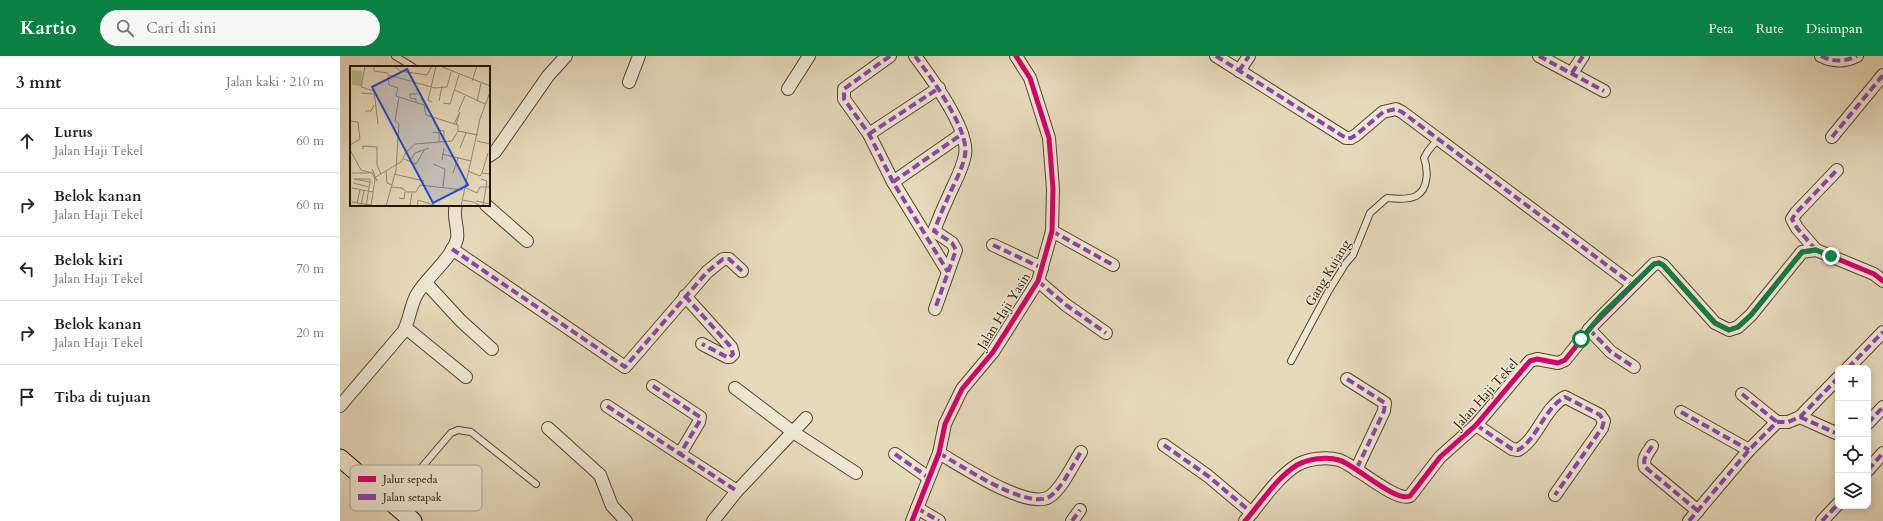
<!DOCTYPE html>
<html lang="id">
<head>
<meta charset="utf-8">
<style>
  :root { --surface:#fff; --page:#f6f6f6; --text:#202124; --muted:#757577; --line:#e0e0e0; --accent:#0b8043 }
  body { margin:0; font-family:Cardo,serif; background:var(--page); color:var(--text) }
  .controls { position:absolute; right:12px; bottom:12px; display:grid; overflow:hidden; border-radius:8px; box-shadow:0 2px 10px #0003 }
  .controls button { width:36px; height:36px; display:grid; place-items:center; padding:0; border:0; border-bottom:1px solid var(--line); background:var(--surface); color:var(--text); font:20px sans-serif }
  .stop { position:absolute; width:12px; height:12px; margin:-9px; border:3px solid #0b8043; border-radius:50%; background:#fff }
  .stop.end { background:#0b8043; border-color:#fff; box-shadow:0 1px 4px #0008 }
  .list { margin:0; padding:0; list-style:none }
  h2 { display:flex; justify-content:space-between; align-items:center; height:52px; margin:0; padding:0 16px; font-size:17px }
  h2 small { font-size:13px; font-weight:400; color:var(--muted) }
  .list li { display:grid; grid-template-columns:26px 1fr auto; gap:12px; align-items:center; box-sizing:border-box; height:64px; padding:0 16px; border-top:1px solid var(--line) }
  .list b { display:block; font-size:15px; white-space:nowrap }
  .list p { margin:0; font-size:13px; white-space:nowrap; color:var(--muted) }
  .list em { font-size:13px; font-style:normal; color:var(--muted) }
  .icon { flex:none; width:22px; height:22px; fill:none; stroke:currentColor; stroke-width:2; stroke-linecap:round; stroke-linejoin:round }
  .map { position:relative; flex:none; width:1543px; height:465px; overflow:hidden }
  header { display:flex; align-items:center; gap:24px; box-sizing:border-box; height:56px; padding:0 20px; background:var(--accent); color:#fff }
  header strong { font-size:19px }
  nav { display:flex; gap:22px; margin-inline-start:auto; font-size:14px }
  .search { width:280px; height:36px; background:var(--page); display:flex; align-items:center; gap:10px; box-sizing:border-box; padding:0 14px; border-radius:22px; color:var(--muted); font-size:15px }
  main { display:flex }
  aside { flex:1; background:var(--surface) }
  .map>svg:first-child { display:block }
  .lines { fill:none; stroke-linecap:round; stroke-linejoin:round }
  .lane-casing { stroke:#524633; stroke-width:8 }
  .street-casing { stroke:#524633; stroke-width:14 }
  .secondary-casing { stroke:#201406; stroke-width:19 }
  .lane { stroke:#efe7d3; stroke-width:6 }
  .street { stroke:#efe7d3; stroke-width:12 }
  .secondary { stroke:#efe7d3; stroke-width:17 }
  .quiet { stroke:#8e44ad; stroke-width:4; stroke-dasharray:8 4; stroke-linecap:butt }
  .cycleway-casing { stroke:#efe7d3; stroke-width:8 }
  .cycleway { stroke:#d6006c; stroke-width:5 }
  .route { stroke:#0b8043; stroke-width:5 }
  .labels { text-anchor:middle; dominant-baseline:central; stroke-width:3; stroke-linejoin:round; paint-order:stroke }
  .street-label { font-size:13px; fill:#201406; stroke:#efe7d3 }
  .inset-road { fill:none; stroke:#978b73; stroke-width:1 }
  .view { fill:#1d4ed8; fill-opacity:0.15; stroke:#1d4ed8; stroke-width:2 }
  .inset-edge { fill:none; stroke:#201406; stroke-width:2 }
  .key { fill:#efe7d3; stroke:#b1a896; stroke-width:1 }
  .key-label { font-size:11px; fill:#201406 }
</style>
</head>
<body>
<header>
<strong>Kartio</strong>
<div class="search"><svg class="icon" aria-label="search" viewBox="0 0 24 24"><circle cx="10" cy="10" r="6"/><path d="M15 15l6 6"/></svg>Cari di sini</div>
<nav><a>Peta</a><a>Rute</a><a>Disimpan</a></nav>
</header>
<main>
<aside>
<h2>3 mnt<small>Jalan kaki · 210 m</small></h2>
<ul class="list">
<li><svg class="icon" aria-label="ahead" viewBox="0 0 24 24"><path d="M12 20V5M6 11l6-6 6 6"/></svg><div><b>Lurus</b><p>Jalan Haji Tekel</p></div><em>60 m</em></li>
<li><svg class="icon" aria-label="right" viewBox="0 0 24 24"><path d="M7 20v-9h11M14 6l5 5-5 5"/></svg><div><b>Belok kanan</b><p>Jalan Haji Tekel</p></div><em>60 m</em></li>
<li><svg class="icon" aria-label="left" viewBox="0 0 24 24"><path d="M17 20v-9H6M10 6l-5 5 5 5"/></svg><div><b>Belok kiri</b><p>Jalan Haji Tekel</p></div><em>70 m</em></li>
<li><svg class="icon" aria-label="right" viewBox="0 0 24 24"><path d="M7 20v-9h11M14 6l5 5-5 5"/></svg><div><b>Belok kanan</b><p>Jalan Haji Tekel</p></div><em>20 m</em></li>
<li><svg class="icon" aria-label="arrive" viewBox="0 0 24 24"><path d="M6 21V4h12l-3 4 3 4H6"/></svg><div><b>Tiba di tujuan</b></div></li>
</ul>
</aside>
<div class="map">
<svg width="1543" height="465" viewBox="0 0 1543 465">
  <rect width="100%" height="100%" fill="#e7dabb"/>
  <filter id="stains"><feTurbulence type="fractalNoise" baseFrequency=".005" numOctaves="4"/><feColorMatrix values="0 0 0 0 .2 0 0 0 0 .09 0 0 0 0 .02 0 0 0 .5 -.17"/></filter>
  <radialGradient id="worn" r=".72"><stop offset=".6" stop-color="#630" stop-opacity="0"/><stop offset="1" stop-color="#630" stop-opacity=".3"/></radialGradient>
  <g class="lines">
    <defs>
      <g id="lane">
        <path d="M55,0L73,11"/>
        <path d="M951,305L988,236L1006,207L1013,199L1030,157L1047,142C1056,143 1068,144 1076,140C1089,133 1088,113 1084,102L1088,95L1098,83"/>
        <path d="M52,446L111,377L118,374L131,376L196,428"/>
      </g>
      <g id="street">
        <path d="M550,0L504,33V43L529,78L553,126L608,216"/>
        <path d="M575,0C590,20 630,74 625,99C622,115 613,129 607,144C602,154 598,165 594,175L612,187L616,194L595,253"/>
        <path d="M876,0L1006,82H1011L1016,79L1043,56L1056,53L1062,56L1292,228"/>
        <path d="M1199,0L1264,35"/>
        <path d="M1481,0C1493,6 1505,6 1517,0"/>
        <path d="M899,15L909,0"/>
        <path d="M1232,17L1243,0"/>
        <path d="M289,26L299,0"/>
        <path d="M448,33L469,0"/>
        <path d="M529,78L599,32"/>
        <path d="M1492,81L1543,19"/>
        <path d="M149,100L155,96L208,20L226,0"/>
        <path d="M553,126L622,78"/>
        <path d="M146,149L187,185"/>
        <path d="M712,175L773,209"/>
        <path d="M653,189L702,212"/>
        <path d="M112,193L285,311L367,216L383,203H389L402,215"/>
        <path d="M1476,194L1457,172L1452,163L1456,157L1497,114"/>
        <path d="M698,225L726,249L766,277"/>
        <path d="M86,227L121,265L152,293"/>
        <path d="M345,240L391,291L393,298L390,301H387L362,288"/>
        <path d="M66,272L126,321"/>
        <path d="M1249,273L1271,296L1294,311"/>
        <path d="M1508,312L1543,276"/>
        <path d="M1007,323L1045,347L1044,355L1016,414"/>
        <path d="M313,330L360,361L359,366L340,398L397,435"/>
        <path d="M395,332L453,376L516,417"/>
        <path d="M1402,338L1437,366"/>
        <path d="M0,350L63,276C70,264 70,250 77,238C87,221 112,202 117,183C119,172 112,160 116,149"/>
        <path d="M267,350L340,398"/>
        <path d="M1341,356L1409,394"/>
        <path d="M1460,361L1498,378"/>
        <path d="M1528,367L1543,351"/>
        <path d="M1136,369L1172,393L1178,394C1197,384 1204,352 1225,341L1260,359L1264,365L1262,372L1215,439"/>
        <path d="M208,372L260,419L272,450L286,465"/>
        <path d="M824,389L868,420L912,457"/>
        <path d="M1312,390C1308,397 1302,402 1305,411L1358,455"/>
        <path d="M599,397C620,409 687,454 709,441C722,433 733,408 741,396"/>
        <path d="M555,398L589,422"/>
        <path d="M1528,414L1543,397"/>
        <path d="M577,452L599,465"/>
        <path d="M373,465L397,435L466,362"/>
        <path d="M572,465L599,397L605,368L622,333L653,296L698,225L712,175L713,133L709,82L690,22L676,0"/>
        <path d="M732,465L740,454"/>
        <path d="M905,465C921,447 936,422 957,409C968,403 986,400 999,404C1014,408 1056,447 1070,440L1100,401L1136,369L1190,305L1197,303L1218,307L1225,304L1253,269L1314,208L1319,207L1323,209L1375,267L1389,274L1398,271L1411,259L1462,196L1476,194L1534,218L1543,225"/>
        <path d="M1349,465L1409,394L1437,366H1448L1460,361L1498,322"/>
        <path d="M1482,465L1498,448"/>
      </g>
      <path id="secondary" d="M0,402L73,465"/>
    </defs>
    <!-- lane casing -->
    <use href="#lane" class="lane-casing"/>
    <!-- street casing -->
    <use href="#street" class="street-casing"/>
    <!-- secondary casing -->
    <use href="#secondary" class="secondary-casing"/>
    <!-- lane -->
    <use href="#lane" class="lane"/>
    <!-- street -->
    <use href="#street" class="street"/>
    <!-- secondary -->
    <use href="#secondary" class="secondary"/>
    <!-- quiet -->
    <g class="quiet">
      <path d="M550,0L504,33V43L529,78L553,126L608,216"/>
      <path d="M575,0C590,20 630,74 625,99C622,115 613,129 607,144C602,154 598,165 594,175L612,187L616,194L595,253"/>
      <path d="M876,0L1006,82H1011L1016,79L1043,56L1056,53L1062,56L1292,228"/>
      <path d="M1199,0L1264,35"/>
      <path d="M1481,0C1493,6 1505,6 1517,0"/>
      <path d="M899,15L909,0"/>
      <path d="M1232,17L1243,0"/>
      <path d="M529,78L599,32"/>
      <path d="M1492,81L1543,19"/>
      <path d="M553,126L622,78"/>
      <path d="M712,175L773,209"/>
      <path d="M653,189L702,212"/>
      <path d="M112,193L285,311L367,216L383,203H389L402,215"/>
      <path d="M1476,194L1457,172L1452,163L1456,157L1497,114"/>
      <path d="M698,225L726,249L766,277"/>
      <path d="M345,240L391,291L393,298L390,301H387L362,288"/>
      <path d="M1249,273L1271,296L1294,311"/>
      <path d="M1508,312L1543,276"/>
      <path d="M1007,323L1045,347L1044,355L1016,414"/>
      <path d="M313,330L360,361L359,366L340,398L397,435"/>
      <path d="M1402,338L1437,366"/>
      <path d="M267,350L340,398"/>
      <path d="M1341,356L1409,394"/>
      <path d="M1460,361L1498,378"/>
      <path d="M1528,367L1543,351"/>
      <path d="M1136,369L1172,393L1178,394C1197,384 1204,352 1225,341L1260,359L1264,365L1262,372L1215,439"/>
      <path d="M824,389L868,420L912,457"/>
      <path d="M1312,390C1308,397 1302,402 1305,411L1358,455"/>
      <path d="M599,397C620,409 687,454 709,441C722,433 733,408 741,396"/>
      <path d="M555,398L589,422"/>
      <path d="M1528,414L1543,397"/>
      <path d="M577,452L599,465"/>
      <path d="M732,465L740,454"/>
      <path d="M1349,465L1409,394L1437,366H1448L1460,361L1498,322"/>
      <path d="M1482,465L1498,448"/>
    </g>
    <defs>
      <g id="cycleway">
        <path d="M572,465L599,397L605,368L622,333L653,296L698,225L712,175L713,133L709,82L690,22L676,0"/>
        <path d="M905,465C921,447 936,422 957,409C968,403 986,400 999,404C1014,408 1056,447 1070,440L1100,401L1136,369L1190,305L1197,303L1218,307L1225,304L1253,269L1314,208L1319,207L1323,209L1375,267L1389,274L1398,271L1411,259L1462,196L1476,194L1534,218L1543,225"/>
      </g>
    </defs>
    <!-- cycleway casing -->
    <use href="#cycleway" class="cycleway-casing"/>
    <!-- cycleway -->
    <use href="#cycleway" class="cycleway"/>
  </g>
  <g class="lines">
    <!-- route -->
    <path class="route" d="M1241,283L1262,258L1314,208L1319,207L1323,209L1375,267L1389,274L1398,271L1411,259L1462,196L1476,194L1491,200"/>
  </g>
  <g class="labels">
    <!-- street labels -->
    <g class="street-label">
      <text transform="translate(988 217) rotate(-59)">Gang Kujang</text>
      <text transform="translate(664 255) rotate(-58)">Jalan Haji Yasin</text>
      <text transform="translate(1146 338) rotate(-48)">Jalan Haji Tekel</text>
    </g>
  </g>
  <!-- overview -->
  <g transform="translate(10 10)">
    <rect width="140" height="140" fill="#e7dabb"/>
    <path d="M2,4L12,5L11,20L2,19Z" fill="#bdbd8b"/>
    <path class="inset-road" d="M15,0L11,21L24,25L28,58M24,0V5L38,7L39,19L48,22L46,30L74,39L76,49L108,59V65L128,69M44,0L50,5L77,9L82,0M90,0L140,20M39,9L85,22L97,21L101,6M122,15L127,0M105,24L135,38M11,27L24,28M89,35L92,20M82,36L78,34L86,0M127,36L131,17M66,37V33L60,32V28H68M93,37L100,38L109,9M15,45H21L24,39M108,46L115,30M104,58L110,46M106,59L110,46M88,64L94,65V76M83,66L89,67V76M127,75L140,78M0,79L10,73L8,56L0,55M110,82L116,67M13,83V80L27,81V99L31,108M0,84L11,104L22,107L25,113L21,140M92,88L121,95M54,93L66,98L75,83M92,94L94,82M60,95L65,87L79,82M83,98L95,103L93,121M22,103L27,115M36,105L37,117L42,119M118,105L130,110L132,107L140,108M2,107H19M103,107L108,92M132,107L138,87M44,108L74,115M24,112L51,96L57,85L65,78L102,75L108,65M131,113L137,115L133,140M3,117L19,121M41,121L52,122L57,126H66L70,119L113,124M114,121L127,127L130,121H140M2,122L23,126M62,127L60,139L63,140M49,132L54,133L55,126M112,134L124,136L130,140M126,135L140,138M2,136L21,139M7,137L10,124M11,140L14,124M16,140L20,116V113H4L20,116M36,140L46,104L49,58L45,55L49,31M67,140L68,134L87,140M111,140L130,53L140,26"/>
    <path class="view" d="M57,3L118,119L83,137L22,21Z"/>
    <rect width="140" height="140" class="inset-edge"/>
  </g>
  <!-- legend -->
  <rect x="10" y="409" width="132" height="46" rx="6" class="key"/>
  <rect x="18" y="420" width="18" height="6" fill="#d6006c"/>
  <rect x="18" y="438" width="18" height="6" fill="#8e44ad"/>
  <g class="key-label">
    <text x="43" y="427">Jalur sepeda</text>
    <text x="43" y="445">Jalan setapak</text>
  </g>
  <rect width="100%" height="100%" filter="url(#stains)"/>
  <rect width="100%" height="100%" fill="url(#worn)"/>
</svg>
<div class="controls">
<button>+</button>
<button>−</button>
<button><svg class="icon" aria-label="locate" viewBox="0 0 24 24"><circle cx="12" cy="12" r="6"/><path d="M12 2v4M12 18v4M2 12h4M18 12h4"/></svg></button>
<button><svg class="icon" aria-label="layers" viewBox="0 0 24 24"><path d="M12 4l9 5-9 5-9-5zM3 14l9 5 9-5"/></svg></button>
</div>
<div class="stop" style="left:1241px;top:283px"></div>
<div class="stop end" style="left:1491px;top:200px"></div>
</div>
</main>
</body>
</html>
